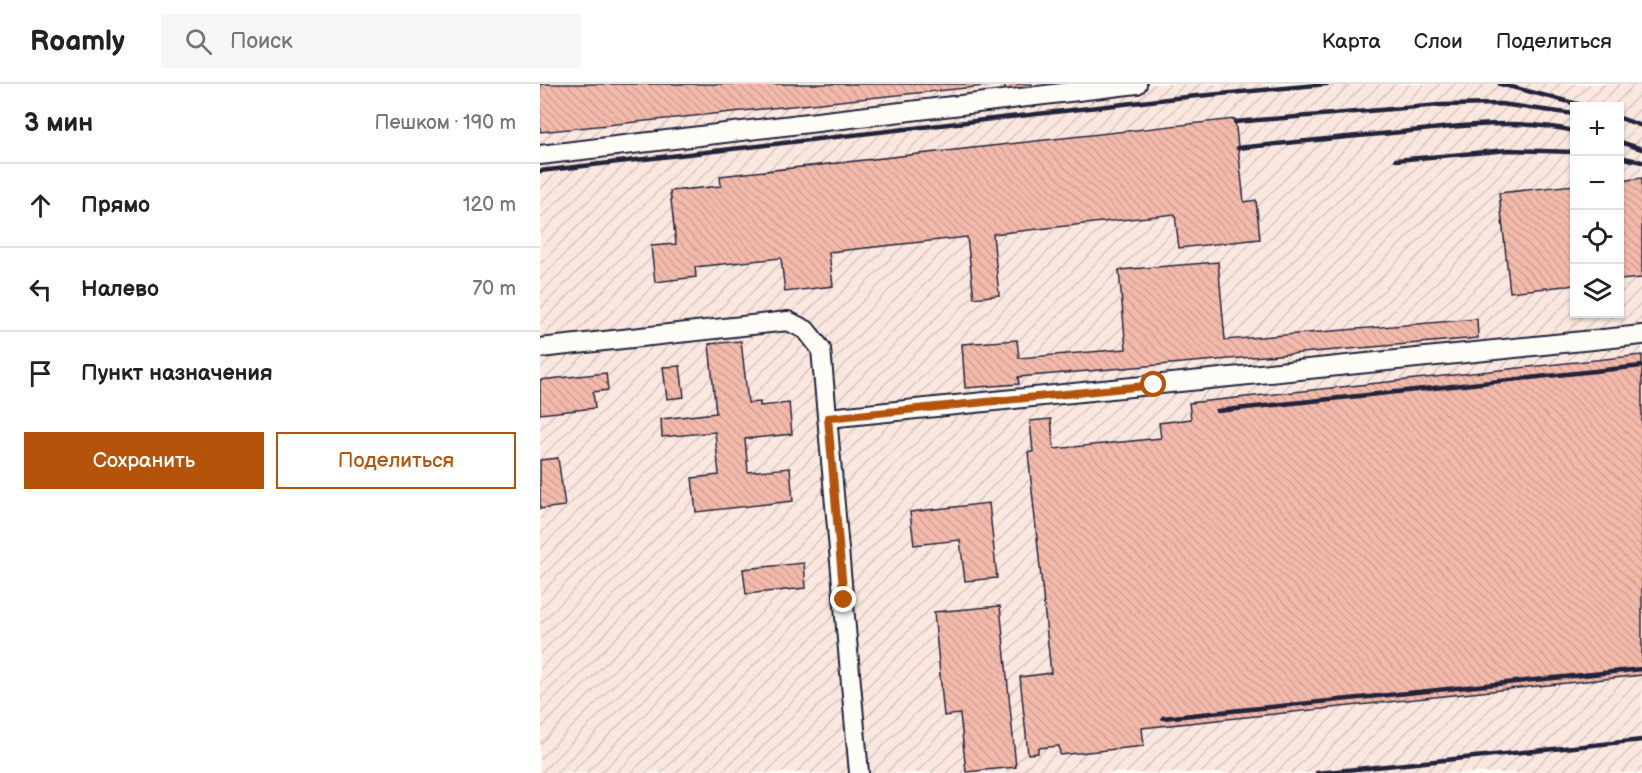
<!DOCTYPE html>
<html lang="ru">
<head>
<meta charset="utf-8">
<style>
  :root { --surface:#fff; --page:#f6f6f6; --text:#222; --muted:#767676; --line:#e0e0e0; --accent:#b45309 }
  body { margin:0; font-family:"Balsamiq Sans",sans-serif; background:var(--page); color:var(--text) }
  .controls { position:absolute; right:18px; top:18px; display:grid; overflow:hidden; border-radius:0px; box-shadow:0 2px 4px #0004 }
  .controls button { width:54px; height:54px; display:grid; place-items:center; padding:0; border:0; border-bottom:2px solid var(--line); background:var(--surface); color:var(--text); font:30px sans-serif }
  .stop { position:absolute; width:18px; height:18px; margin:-14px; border:4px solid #b45309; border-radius:50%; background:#fff }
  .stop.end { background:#b45309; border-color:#fff; box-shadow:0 2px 6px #0008 }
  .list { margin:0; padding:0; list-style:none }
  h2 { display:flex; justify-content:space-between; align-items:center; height:78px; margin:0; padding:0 24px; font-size:26px }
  h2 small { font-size:20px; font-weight:400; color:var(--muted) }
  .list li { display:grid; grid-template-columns:39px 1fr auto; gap:18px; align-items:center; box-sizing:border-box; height:84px; padding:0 24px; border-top:2px solid var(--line) }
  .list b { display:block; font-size:22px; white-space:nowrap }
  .list em { font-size:20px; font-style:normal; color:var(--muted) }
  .actions { display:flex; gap:12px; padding:18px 24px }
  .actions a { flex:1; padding:14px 0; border:2px solid var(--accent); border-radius:0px; text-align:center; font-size:21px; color:var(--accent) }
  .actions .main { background:var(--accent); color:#fff }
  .icon { flex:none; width:33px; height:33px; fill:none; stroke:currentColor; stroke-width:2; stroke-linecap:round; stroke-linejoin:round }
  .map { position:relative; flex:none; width:1102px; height:689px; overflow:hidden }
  header { display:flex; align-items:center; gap:36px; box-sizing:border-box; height:84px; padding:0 30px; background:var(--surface); border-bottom:2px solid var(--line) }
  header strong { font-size:28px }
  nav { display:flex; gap:33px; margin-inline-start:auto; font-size:21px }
  .search { width:420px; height:54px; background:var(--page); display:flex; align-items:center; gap:15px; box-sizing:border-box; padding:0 21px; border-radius:0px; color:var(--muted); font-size:22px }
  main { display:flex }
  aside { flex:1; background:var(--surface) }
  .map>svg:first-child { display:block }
  .industrial { fill:url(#industrial-furrows); fill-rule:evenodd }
  .building { fill:url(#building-back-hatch); stroke:#22223b; stroke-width:1.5 }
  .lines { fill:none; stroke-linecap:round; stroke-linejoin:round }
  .minor-casing { stroke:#22223b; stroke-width:22 }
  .minor { stroke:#fdfcf7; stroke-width:18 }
  .rail { stroke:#22223b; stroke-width:4.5 }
  .route { stroke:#b45309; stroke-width:8 }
</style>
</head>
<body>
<header>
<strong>Roamly</strong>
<div class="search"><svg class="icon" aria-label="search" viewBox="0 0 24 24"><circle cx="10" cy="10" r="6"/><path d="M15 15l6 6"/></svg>Поиск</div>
<nav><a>Карта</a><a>Слои</a><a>Поделиться</a></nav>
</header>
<main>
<aside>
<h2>3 мин<small>Пешком · 190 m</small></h2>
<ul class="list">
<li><svg class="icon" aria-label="ahead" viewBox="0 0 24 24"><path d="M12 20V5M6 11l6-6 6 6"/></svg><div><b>Прямо</b></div><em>120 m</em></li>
<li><svg class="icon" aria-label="left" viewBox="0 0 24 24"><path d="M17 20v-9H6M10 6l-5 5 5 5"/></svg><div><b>Налево</b></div><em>70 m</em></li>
<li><svg class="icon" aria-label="arrive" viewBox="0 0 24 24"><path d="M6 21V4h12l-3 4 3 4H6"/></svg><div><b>Пункт назначения</b></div></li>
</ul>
<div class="actions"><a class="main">Сохранить</a><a>Поделиться</a></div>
</aside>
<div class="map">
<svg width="1102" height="689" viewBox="0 0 1102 689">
  <defs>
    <pattern id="industrial-furrows" width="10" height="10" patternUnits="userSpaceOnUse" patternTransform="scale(1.5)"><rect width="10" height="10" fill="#fae8e0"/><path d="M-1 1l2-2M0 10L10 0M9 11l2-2" fill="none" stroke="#d6c7c1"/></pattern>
    <pattern id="building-back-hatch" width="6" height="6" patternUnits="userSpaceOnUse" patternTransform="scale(1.5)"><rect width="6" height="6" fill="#f3baab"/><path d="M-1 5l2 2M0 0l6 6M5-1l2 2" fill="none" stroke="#d0a094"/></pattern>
  </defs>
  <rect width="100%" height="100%" fill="#fdfcf7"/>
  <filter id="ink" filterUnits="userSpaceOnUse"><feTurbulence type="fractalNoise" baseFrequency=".0167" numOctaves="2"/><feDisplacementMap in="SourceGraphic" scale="12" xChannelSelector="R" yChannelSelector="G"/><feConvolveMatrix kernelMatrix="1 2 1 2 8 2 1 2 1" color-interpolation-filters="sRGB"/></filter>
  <g filter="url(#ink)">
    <!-- industrial -->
    <path class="industrial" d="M0,0H1102V689H0ZM1034,22H1080V230H1034Z"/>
    <!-- building -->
    <g class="building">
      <path d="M0,0H492L493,9L466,11L464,0L0,48Z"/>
      <path d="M695,35L704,118L716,116L720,155L639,164L635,130L453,150L459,211L434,214L427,153L289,168L293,202L245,208L241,174L155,183L156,193L115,198L111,162L136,160L130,107L181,102L180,92Z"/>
      <path d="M1102,94V194L1080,196V97Z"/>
      <path d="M1034,101V201L970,208L959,109Z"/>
      <path d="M678,178L685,256L937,235L938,254L478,293L479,300L425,304L422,260L477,256L479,274L586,265L579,186Z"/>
      <path d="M201,257L208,319L220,318V322L249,319L252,350L205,355L208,388L250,384L253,417L156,428L152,394L179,391L175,348L122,353L121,335L176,329L169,260Z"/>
      <path d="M1102,271V591L602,644L604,662L520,671L519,662L498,664V669L488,670L480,593L511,589L488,368H493L490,337L511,335L514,365L621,354L619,339L651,335L649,319Z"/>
      <path d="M140,282L144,313L127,315L123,283Z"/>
      <path d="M66,289L68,306L53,308L55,324L0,330V296Z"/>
      <path d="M18,374L25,422L0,425V376Z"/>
      <path d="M449,419L457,494L425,497L420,456L374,461L370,428Z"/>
      <path d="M264,479L266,504L206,510L203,485Z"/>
      <path d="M460,522L476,683L426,688L420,630L404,632L394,528Z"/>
    </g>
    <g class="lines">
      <defs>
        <g id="minor">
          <path d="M0,71L597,0"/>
          <path d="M0,264L248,237L266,246L281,265L319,689"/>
          <path d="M288,334L1102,251"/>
        </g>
      </defs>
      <!-- minor casing -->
      <use href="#minor" class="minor-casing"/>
      <!-- minor -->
      <use href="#minor" class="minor"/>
      <!-- rail -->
      <g class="rail">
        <path d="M960,0L1045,22"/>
        <path d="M1080,34L1102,42"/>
        <path d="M695,38L900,21L961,20L1034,30"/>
        <path d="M1080,58L1102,65"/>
        <path d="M698,64C752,58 807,53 862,48C917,42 980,34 1034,47"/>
        <path d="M1080,73L1102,78"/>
        <path d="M856,76L968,66L1034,68"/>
        <path d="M0,87L636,14L787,0"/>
        <path d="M677,327L1102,282"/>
        <path d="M623,634L1102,585"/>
        <path d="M777,689L1102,656"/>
      </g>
    </g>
  </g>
  <g class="lines" filter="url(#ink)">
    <!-- route -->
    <path class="route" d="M304,516L288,334L614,301"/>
  </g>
</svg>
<div class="controls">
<button>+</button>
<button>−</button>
<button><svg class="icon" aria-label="locate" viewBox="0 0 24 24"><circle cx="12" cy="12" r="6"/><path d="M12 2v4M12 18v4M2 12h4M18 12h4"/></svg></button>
<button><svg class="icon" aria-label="layers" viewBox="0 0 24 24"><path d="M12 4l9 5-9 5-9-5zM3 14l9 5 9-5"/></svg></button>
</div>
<div class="stop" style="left:614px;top:301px"></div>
<div class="stop end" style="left:304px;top:516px"></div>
</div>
</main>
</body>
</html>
